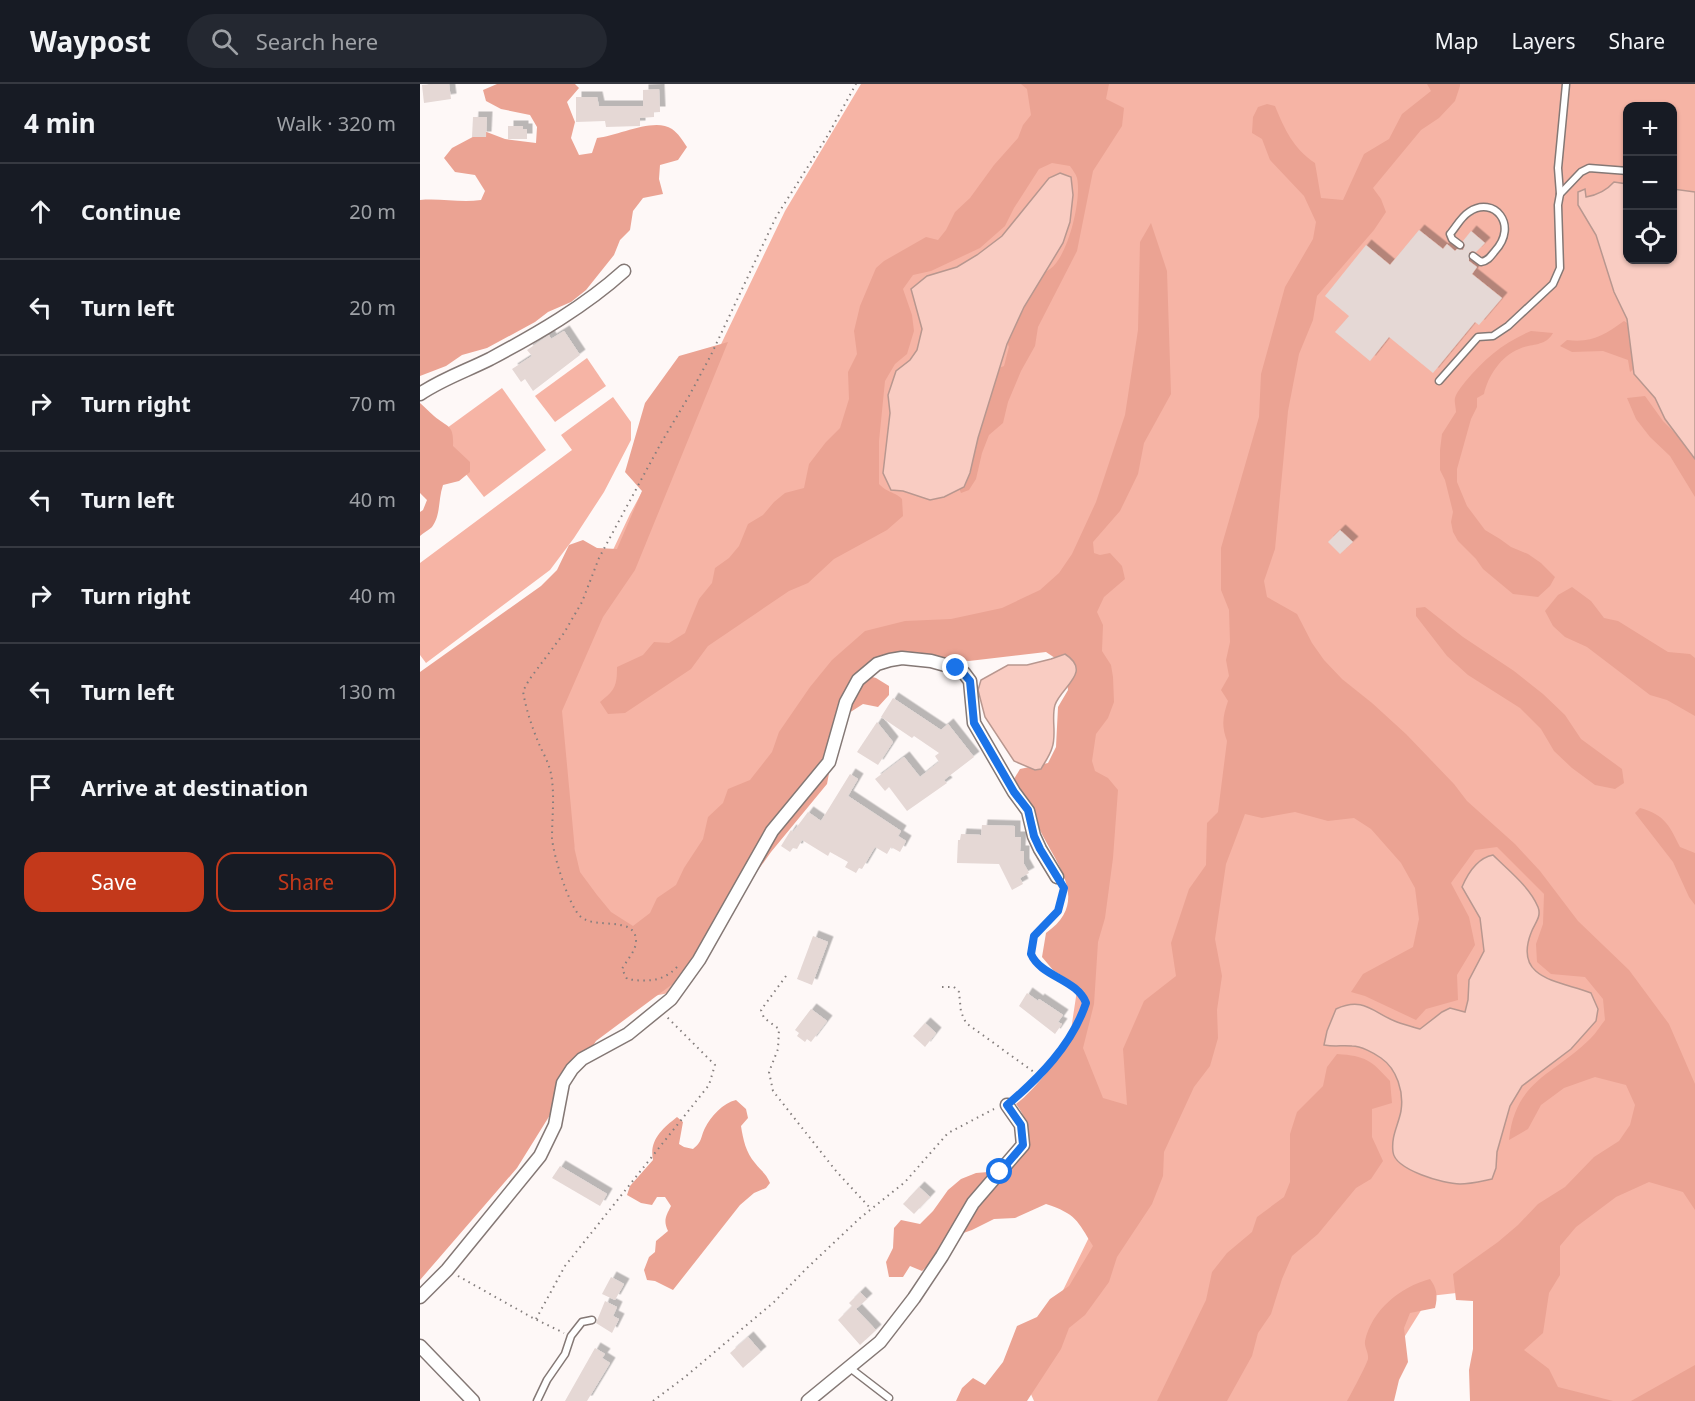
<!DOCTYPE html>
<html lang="en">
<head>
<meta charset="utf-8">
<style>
  :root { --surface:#171b24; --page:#242831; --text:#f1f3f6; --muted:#9ea1a6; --line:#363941; --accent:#c3391b }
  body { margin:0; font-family:"Noto Sans",sans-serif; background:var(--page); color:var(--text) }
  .controls { position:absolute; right:18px; top:18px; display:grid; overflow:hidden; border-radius:12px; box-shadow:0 2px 4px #0004 }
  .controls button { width:54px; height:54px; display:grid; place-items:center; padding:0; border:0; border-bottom:2px solid var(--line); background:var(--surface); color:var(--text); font:30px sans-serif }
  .stop { position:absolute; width:18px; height:18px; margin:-14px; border:4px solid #1a73e8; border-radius:50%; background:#fff }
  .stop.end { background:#1a73e8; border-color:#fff; box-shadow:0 2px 6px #0008 }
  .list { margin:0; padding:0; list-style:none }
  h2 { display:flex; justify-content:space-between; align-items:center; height:78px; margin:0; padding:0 24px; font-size:26px }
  h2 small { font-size:20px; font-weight:400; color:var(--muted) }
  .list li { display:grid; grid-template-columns:39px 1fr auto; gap:18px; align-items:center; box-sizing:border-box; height:96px; padding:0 24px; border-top:2px solid var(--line) }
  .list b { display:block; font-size:22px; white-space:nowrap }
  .list em { font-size:20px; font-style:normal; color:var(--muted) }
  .actions { display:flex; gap:12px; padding:18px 24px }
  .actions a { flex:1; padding:14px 0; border:2px solid var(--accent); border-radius:18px; text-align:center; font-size:21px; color:var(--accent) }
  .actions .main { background:var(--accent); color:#fff }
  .icon { flex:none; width:33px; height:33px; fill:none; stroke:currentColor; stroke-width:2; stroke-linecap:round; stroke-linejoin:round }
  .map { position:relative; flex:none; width:1275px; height:1317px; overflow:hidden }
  header { display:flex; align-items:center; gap:36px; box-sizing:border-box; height:84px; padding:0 30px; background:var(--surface); border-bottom:2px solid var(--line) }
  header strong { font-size:28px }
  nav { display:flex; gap:33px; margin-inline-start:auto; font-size:21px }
  .search { width:420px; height:54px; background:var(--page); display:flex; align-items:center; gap:15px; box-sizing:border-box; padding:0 21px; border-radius:33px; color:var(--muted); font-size:22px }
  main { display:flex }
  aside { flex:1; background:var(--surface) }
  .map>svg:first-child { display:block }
  .green { fill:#f6b4a5; fill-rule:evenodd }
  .forest { fill:#eba393 }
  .water { fill:#f9ccc2; stroke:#b8978f; stroke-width:1.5 }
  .building { fill:#e5d8d5; filter:url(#shadow) }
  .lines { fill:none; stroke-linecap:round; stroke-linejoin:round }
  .service-casing { stroke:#847875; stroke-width:9 }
  .minor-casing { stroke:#847875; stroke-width:15 }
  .path { stroke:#847e7d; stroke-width:2; stroke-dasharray:1.5 4.5; stroke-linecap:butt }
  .service { stroke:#fff; stroke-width:6 }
  .minor { stroke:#fff; stroke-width:12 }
  .route { stroke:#1a73e8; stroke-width:8 }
</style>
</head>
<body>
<header>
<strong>Waypost</strong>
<div class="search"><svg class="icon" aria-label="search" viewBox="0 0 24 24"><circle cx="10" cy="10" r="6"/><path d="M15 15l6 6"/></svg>Search here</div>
<nav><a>Map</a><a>Layers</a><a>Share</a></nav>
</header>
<main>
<aside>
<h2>4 min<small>Walk · 320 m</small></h2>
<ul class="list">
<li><svg class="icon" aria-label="ahead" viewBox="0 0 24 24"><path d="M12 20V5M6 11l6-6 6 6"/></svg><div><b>Continue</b></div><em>20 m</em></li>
<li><svg class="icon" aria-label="left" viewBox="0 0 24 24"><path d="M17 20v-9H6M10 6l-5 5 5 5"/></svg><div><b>Turn left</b></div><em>20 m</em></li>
<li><svg class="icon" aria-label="right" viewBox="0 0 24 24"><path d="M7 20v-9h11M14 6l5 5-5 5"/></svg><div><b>Turn right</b></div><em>70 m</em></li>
<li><svg class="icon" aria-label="left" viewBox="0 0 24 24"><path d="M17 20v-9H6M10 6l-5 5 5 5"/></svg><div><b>Turn left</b></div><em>40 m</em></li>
<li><svg class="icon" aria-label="right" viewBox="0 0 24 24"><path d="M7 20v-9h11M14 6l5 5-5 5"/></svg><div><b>Turn right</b></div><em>40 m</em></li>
<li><svg class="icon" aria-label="left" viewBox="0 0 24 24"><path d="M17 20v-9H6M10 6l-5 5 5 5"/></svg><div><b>Turn left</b></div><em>130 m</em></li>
<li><svg class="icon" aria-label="arrive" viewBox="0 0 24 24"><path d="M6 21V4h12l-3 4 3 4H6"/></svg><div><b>Arrive at destination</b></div></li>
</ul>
<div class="actions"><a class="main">Save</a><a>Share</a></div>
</aside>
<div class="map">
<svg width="1275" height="1317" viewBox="0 0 1275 1317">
  <defs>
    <filter id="shadow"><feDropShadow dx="5.5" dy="-5.5" stdDeviation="0" flood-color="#0004"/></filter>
  </defs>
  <rect width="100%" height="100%" fill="#fef8f7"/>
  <!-- green -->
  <g class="green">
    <path d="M441,0H1275V1317H1085L1071,1205L1010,1212L970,1276L953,1317H614L602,1290L699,1092L641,1012L674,794L641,545L447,580L282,859L249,909L218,915L163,835L133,593L210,430L291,281L365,127ZM1208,22H1252V176H1208Z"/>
    <path d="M167,274L186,302L135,338L115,312Z"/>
    <path d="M82,304L126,366L64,413L16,352Z"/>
    <path d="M193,313L211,338V356L184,408L154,454L130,486L6,579L0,571V479L152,366L141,351Z"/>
  </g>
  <!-- forest -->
  <g class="forest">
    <path d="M77,0H155L159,4L147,18L155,38L151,54L159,71L172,69L177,54C198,52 234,33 252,45C258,49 263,57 267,63L258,76L240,81L239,95L243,110L223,114L213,127L210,146L200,156L194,171L166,206L151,218L128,228L115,238L67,264L42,271L26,282L0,292V116C21,114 40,119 61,116L65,107L55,91L35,88L24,74L32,64L64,47L85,55L116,59L117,43L110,31L81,25L66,17L63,6Z"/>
    <path d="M601,0H689L686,15L704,24L702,42L673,87L657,167L618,243L615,262L601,287L588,318L583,339L569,351L562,369L556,395L549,406L541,409L537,399L571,287L584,282L589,263L584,249L605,198C613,194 623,190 630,185C648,173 662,115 657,94C656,90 652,85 650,82L632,79L619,85L594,124L585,142L560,164L511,187L493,191L483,205L492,231L494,247L487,270L475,280L465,297L459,357V400C469,410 474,407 482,415L483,432L467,446L414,475L388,499L369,507L288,562L271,585L205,629L188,630L180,618C195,606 197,602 197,583L223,571L234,558L249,559L265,549L279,515L292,499L295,484L309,474L319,462L328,440L343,431L354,418L365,409L384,404L389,380L406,358L420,344L429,315L428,288L437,270L434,247L440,222L456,184L464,177L506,153L518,156L526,146L535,128L550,114L574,81L598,54L603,41L611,31L607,5Z"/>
    <path d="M1007,0H1040V2L1035,17L1019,34L1001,46L953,104L961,115L966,128L954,146L897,212L893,236L879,270L868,327L855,465L844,497L847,513L877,530L892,559L904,576L922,595L952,619L986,650L1034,700L1047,717L1095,760L1120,787L1158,837L1209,886L1249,940L1275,1000V1126L1263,1108L1229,1098L1196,1113L1156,1143L1140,1162V1191L1129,1209L1123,1249L1104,1266L1129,1285L1138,1303L1193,1317H1050L1049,1286L1053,1265V1217L1036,1216L1033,1190L1078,1158L1098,1141L1118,1120L1145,1103L1174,1073L1199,1057L1210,1041L1215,1021L1206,1001L1175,993L1144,1004L1121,1021L1108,1045L1089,1056C1095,996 1134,991 1171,954C1176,949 1180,942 1185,936L1183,915L1165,893L1131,890L1117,878L1116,860L1123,840L1124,810L1077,763L1055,766L1031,799L1049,833L1055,861L1037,891L1038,916L1006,925L996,936L945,912L931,908L943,890L993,863L999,835L995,804L981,779L951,745L934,734L908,737L875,728L842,734L825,730L806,780L795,855L802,892L797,926L798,954L790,982L774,1003L744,1068L743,1092L732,1120L697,1173L689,1198L665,1231L649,1244L641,1265L607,1317H536L542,1304L553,1294L565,1301L583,1278L597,1242L617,1233L630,1215L649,1202L673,1162C657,1136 656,1130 626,1120L595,1134L574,1135L552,1146L526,1155L516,1174L502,1187L490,1182L483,1193H469L466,1178L473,1164L474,1144L481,1136L500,1140L513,1127L528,1106L541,1095L556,1089L568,1088L582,1077L600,1074C612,1054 610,1039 596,1020C615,1007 658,952 664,929C665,923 665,917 666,910L661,904L633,886L622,873L626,849C672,817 635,779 619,744C616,737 615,729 611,722C606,713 600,704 594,695L600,685L628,679L636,663L638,623L648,606L644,580L626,568L549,577L501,572L442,590L456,594L469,602V611L458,623L443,620L429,629L410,684L407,700L351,768L262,893L176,957L97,1084L0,1196V588L121,502L137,486L149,461L163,456L177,464L197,465L222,407L205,388L225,319L259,272L308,258L215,486L183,533L142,627L155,767L160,788L177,811L191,828L213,842L230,829L237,814L256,801L264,784L283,755L288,733L303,719L308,705L330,696L352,668L359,648L390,603L412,576L445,547L485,537L531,535L582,524L620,506L639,489L652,470L676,418L705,331L718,246L720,158L731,139L747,187L751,310L724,359L718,390L700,427L673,458L674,469L680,471L690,469L702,482L705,495L684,513L677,528L683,541L682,567L691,581L693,593L694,618L688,634L676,650L672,677L675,687L688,694L698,706L693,774L685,834L678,858L674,920L663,964L683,1014L707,1021L703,965L724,917L756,892L751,859L769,805L786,781L787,739L798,728L807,657C801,641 803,632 808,617L801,606L809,592L806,576L810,558L809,526L801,506V464L839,333L841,290L865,203L893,155L896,138L884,112L850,76L842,55L832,49L833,33L838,23L847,20L855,22C865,46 873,64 895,79L901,114L923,116L944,70L969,55L982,30L1011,7Z"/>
    <path d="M1204,237L1216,245L1220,279L1210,288L1208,276L1183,267L1152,268L1140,262L1147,256C1173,259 1184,251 1204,237Z"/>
    <path d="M1111,247L1133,249C1125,263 1112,259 1099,265C1081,272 1068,292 1064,310L1057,314V323L1051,335L1037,385V398L1047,422L1065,446L1080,455L1091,463L1108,470L1121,479L1135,493L1130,502L1118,513L1093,510L1063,485L1056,475L1038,457L1033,448L1031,438L1033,428L1025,396L1020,386V366L1022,350L1036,328C1036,324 1034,317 1035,314C1036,309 1042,302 1045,298C1064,275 1084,258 1111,247Z"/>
    <path d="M1225,312L1243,337L1275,369V413L1250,372L1230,353L1216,335L1207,314Z"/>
    <path d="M0,319C5,323 9,328 14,332C28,344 34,340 33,362L50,378V388L39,397L23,401C18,415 21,431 12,443C9,446 3,449 0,452V428L3,426L7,416L0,409Z"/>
    <path d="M1152,503L1171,517L1184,534L1198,537L1248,568L1270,570L1275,574V632L1247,616L1230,611L1167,563L1145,553L1133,542L1125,527L1138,511Z"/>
    <path d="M1005,523L1043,553L1094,587L1123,610L1145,631L1161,655L1202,685L1204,699L1195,705L1175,701L1152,684L1134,667L1121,645L1100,624L1048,591L1027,572L996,532V524Z"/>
    <path d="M1220,724C1245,731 1249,741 1260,763L1275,769V821L1269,813L1253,778L1215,729Z"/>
    <path d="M917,970C946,972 951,976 970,997L972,1019L952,1025V1053L963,1077L951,1095L936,1104L898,1150L872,1172L862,1195L851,1230L838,1249L832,1272L807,1317H737L786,1216L792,1188L807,1169L832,1148L837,1133L864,1113L870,1098V1050L877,1028L903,1002L907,983Z"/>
    <path d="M316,1016L326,1025L328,1034L321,1042C323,1055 326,1069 335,1079C341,1087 346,1089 350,1099L346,1104L334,1109L320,1121L253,1206L235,1197L227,1196L224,1186L229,1173L235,1168L236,1157L248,1147C243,1136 246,1132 251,1122L245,1113H237L232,1121L221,1119L207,1111L210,1102L233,1076C229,1056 242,1045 257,1033L263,1038L259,1060L264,1063L273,1065C283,1057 280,1054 285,1044C291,1032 303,1019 316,1016Z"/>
    <path d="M1010,1195C1017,1204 1018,1213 1015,1224L990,1229L984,1244L988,1278L979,1296L974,1317H927C930,1312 947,1280 948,1275C949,1269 944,1263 945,1257C952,1226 980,1203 1010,1195Z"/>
    <path d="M1275,1281V1317H1211Z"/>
  </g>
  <!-- water -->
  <g class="water">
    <path d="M640,89L651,93L653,111L650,138L643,159L604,223L587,260L558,354L550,389L544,403L524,413L510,416L483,407L471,406L463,389L470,329L468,311L476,287L490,276L497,266L502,245L491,205L507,192L537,183L557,171L582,152L629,94Z"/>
    <path d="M1194,98L1207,100L1208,176H1252L1253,105L1275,108V375L1245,335L1235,314L1214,290L1207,235L1194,208L1176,151L1158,121V108L1165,105L1166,113C1178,111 1186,107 1194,98Z"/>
    <path d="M645,570C673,588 641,603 635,621C631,634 637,651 632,664C630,671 625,678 621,685L615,686L594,677L565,633L558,606L561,596L588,581H607L631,575Z"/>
    <path d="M1073,771C1088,786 1110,803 1118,823C1122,833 1114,840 1111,849C1093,896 1141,897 1171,909L1178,925L1176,937L1151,965L1102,1002L1090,1022L1077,1068L1076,1084L1072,1095C1062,1097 1050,1100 1040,1100C1024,1100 975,1086 973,1068C971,1052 978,1042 981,1027C984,1008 977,985 961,974C954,969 941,962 932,962C921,961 916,963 904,961L907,947L916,925C944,912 953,929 977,938C985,941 993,943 1000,945L1022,928L1030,924L1045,928L1048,916L1049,896L1064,867L1060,834L1042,803C1048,789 1057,774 1073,771Z"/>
  </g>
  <!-- building -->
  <g class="building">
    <path d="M13,0H29L31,15L4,19L2,1Z"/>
    <path d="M239,5L240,28H234V33L220,34V42L186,43L185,37L156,38V13H177L179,22H223V6Z"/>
    <path d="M53,33H67L66,53H52Z"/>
    <path d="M88,42H103V45H107V55H88Z"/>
    <path d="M999,146L1023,165L1027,160L1035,167L1037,165L1043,166L1045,161L1043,157L1051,147L1065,159L1056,168L1052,167L1049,169V177L1057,183L1052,190L1082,214L1059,241L1055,238L1013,289L969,253L950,277L915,248L929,232L905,212L946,161L970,181Z"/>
    <path d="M144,247L160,271L113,307L105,295L101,298L92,285L112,272L107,266L129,251L131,255Z"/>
    <path d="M920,446L933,458L920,470L908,458Z"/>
    <path d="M473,614L521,646L528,640L554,673L524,696L527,699L487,727L469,703L465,707L455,695L484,673L500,693L519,678L515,672L519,669L494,652L492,654L461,633Z"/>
    <path d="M457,638L473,658L458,681L437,668Z"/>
    <path d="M430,690L438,695L428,712L481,747L478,752L486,757L480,768L471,763L467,770L455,763L442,785L439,784L436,789L425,783L428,778L410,768L408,772L382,756L377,765L373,764L370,768L361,762L371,746L373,748L388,728L401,737Z"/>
    <path d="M562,741L595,742V753H601L600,767H604V780L609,789L600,794L603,800L592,806L579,780L537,779L538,756H540L541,750L561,751Z"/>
    <path d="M393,852L408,858L392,901L377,895Z"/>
    <path d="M607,909L618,917L619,915L643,931L638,938L642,940L635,950L599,922Z"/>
    <path d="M391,925L407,937L391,958L387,955L385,958L377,952L379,949L375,946Z"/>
    <path d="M505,939L516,949L505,963L493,952Z"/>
    <path d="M140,1082L187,1110L180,1122L132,1094Z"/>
    <path d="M499,1103L510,1113L494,1130L483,1120Z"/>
    <path d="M191,1193L204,1200L195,1216L182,1210Z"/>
    <path d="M440,1208L447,1215L436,1225L456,1246L440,1261L418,1236L432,1222L429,1219Z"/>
    <path d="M185,1217L197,1223L193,1232L199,1235L192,1249L176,1239Z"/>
    <path d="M328,1253L341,1268L323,1284L310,1269Z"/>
    <path d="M175,1264L185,1270L182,1274L190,1279L167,1317H145Z"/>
  </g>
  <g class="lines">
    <defs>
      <g id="service">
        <path d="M1140,110L1138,84L1146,0"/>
        <path d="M1040,161L1032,155L1030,150C1036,143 1041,133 1049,128C1074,111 1099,141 1075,167C1071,172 1068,177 1061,178L1053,172"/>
        <path d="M1019,297L1058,253L1073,252L1088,242L1133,200L1140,184L1138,121L1140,110L1161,88L1169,84L1208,87"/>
        <path d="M430,1284L469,1314"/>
        <path d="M117,1317L127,1296L145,1270L151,1252L162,1238L172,1236"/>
      </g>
      <g id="minor">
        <path d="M0,310C22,295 46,287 70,275C117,250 164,223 204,187"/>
        <path d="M0,1213L27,1186L120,1072L135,1041L143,999L152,985L162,975L208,950L251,915L279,876L352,747L409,678L426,618L438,596L457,580L470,576L482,574L511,577L536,584L544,589L550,597L554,639L594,708L608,727L614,752L620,765L637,793"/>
        <path d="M0,1262L53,1317"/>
        <path d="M388,1317L460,1258L494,1214L522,1172L553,1119L603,1061L601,1041L587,1021"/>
      </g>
    </defs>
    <!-- service casing -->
    <use href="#service" class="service-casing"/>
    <!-- minor casing -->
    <use href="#minor" class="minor-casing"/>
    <!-- path -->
    <g class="path">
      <path d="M257,883C243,898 226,898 207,895L202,885C206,877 216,867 216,857C216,830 172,847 159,831C148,819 133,770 132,754C132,732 135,711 131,690C129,679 123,669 119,660C112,643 106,626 103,607L109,596L144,549L162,518L179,474L241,359L269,312L291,271L356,133L408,51L436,0"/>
      <path d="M366,892L341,926L344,934L359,945L358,965L349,988L353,1007L416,1087L451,1125"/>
      <path d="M522,903H534L539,908L541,928L546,939L618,991"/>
      <path d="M597,1012C626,988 654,955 666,919C657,895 621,893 611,870L614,852L638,827L644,803"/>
      <path d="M38,1192L113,1234L144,1249"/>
      <path d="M116,1235L145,1182L289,1001L295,981L247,933"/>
      <path d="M233,1317L265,1293L354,1218L386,1185L440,1134L485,1098L528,1049L574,1025"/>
    </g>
    <!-- service -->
    <use href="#service" class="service"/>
    <!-- minor -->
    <use href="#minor" class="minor"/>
  </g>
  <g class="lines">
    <!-- route -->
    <path class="route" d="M536,584L544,590L550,597L554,639L594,708L608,726L614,752L620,765L644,804L638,827L614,852L611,870C621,893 657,895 666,919C652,961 619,994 587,1021L601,1041L603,1061L580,1088"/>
  </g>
</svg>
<div class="controls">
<button>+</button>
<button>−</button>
<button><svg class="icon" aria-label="locate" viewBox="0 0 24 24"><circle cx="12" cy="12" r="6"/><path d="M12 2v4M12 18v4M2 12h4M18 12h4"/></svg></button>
</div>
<div class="stop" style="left:580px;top:1088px"></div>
<div class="stop end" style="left:536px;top:584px"></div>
</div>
</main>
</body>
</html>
